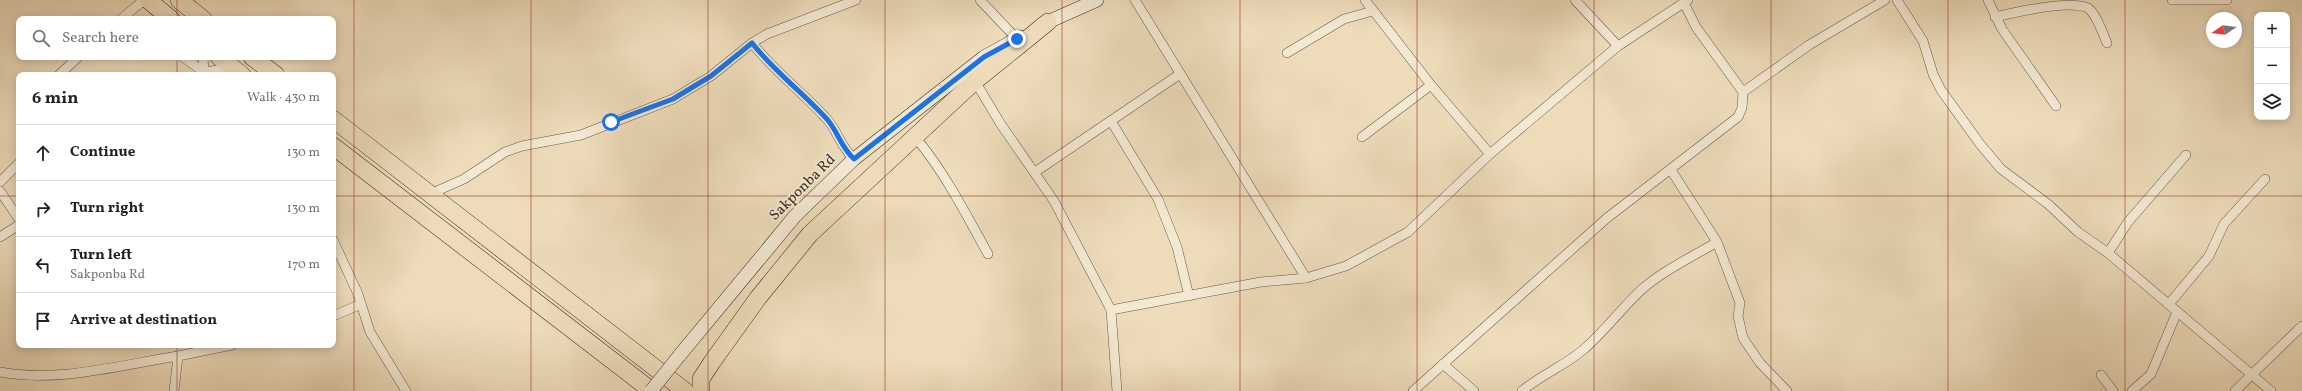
<!DOCTYPE html>
<html lang="en">
<head>
<meta charset="utf-8">
<style>
  :root { --surface:#fff; --page:#f2f2f2; --text:#202124; --muted:#757577; --line:#e0e0e0 }
  body { margin:0; font-family:Vollkorn,serif; background:var(--page); color:var(--text) }
  .controls { position:absolute; right:12px; top:12px; display:grid; overflow:hidden; border-radius:8px; box-shadow:0 2px 10px #0003 }
  .controls button { width:36px; height:36px; display:grid; place-items:center; padding:0; border:0; border-bottom:1px solid var(--line); background:var(--surface); color:var(--text); font:20px sans-serif }
  .compass { position:absolute; left:2206px; top:12px; width:36px; height:36px; border-radius:50%; background:var(--surface); box-shadow:0 2px 10px #0003; rotate:257deg }
  .stop { position:absolute; width:12px; height:12px; margin:-9px; border:3px solid #1a73e8; border-radius:50%; background:#fff }
  .stop.end { background:#1a73e8; border-color:#fff; box-shadow:0 1px 4px #0008 }
  .list { margin:0; padding:0; list-style:none }
  h2 { display:flex; justify-content:space-between; align-items:center; height:52px; margin:0; padding:0 16px; font-size:17px }
  h2 small { font-size:13px; font-weight:400; color:var(--muted) }
  .list li { display:grid; grid-template-columns:26px 1fr auto; gap:12px; align-items:center; box-sizing:border-box; height:56px; padding:0 16px; border-top:1px solid var(--line) }
  .list b { display:block; font-size:15px; white-space:nowrap }
  .list p { margin:0; font-size:13px; white-space:nowrap; color:var(--muted) }
  .list em { font-size:13px; font-style:normal; color:var(--muted) }
  .icon { flex:none; width:22px; height:22px; fill:none; stroke:currentColor; stroke-width:2; stroke-linecap:round; stroke-linejoin:round }
  .map { position:relative; flex:none; width:2302px; height:391px; overflow:hidden }
  .search { position:absolute; background:var(--surface); box-shadow:0 2px 10px #0003; left:16px; top:16px; width:320px; height:44px; display:flex; align-items:center; gap:10px; box-sizing:border-box; padding:0 14px; border-radius:8px; color:var(--muted); font-size:15px }
  .panel { position:absolute; background:var(--surface); box-shadow:0 2px 10px #0003; left:16px; top:72px; width:320px; height:276px; border-radius:8px }
  .map>svg:first-child { display:block }
  .lines { fill:none; stroke-linecap:round; stroke-linejoin:round }
  .street-casing { stroke:#6a5849; stroke-width:10 }
  .secondary-casing { stroke:#3f2d23; stroke-width:14 }
  .highway-casing { stroke:#3f2d23; stroke-width:18 }
  .street { stroke:#f3e8d2; stroke-width:9 }
  .secondary { stroke:#f3e8d2; stroke-width:13 }
  .highway { stroke:#eddbba; stroke-width:17 }
  .secondary-bridge-casing { stroke:#3f2d23; stroke-width:14; stroke-linecap:butt }
  .secondary-bridge { stroke:#f3e8d2; stroke-width:13 }
  .route { stroke:#1a73e8; stroke-width:5 }
  .grid { fill:none; stroke:#8f2418; stroke-width:1; stroke-opacity:0.55 }
  .labels { text-anchor:middle; dominant-baseline:central; stroke-width:3.5; stroke-linejoin:round; paint-order:stroke }
  .street-label { font-size:15px; fill:#3f2d23; stroke:#f3e8d2 }
</style>
</head>
<body>
<div class="map">
<svg width="2302" height="391" viewBox="0 0 2302 391">
  <rect width="100%" height="100%" fill="#eddbba"/>
  <filter id="stains"><feTurbulence type="fractalNoise" baseFrequency=".005" numOctaves="4"/><feColorMatrix values="0 0 0 0 .2 0 0 0 0 .09 0 0 0 0 .02 0 0 0 .5 -.17"/></filter>
  <radialGradient id="worn" r=".72"><stop offset=".6" stop-color="#630" stop-opacity="0"/><stop offset="1" stop-color="#630" stop-opacity=".3"/></radialGradient>
  <g class="lines">
    <defs>
      <g id="street">
        <path d="M980,0L1017,39"/>
        <path d="M1135,0L1306,278"/>
        <path d="M1365,0L1431,85L1490,154"/>
        <path d="M1575,0L1618,46"/>
        <path d="M1897,0L1923,41L1933,74L1941,90L1980,144L2001,169L2048,204L2078,232L2108,253L2271,391"/>
        <path d="M1988,0L2002,29L2056,106"/>
        <path d="M2172,0H2227"/>
        <path d="M1995,17C2016,12 2070,0 2088,8C2097,15 2102,32 2107,43"/>
        <path d="M121,19L144,0"/>
        <path d="M752,43C774,71 801,91 825,117C838,130 839,145 854,159"/>
        <path d="M1287,53L1344,19L1373,11"/>
        <path d="M183,57L204,72L233,68"/>
        <path d="M203,57L204,72L206,74"/>
        <path d="M59,75L78,57"/>
        <path d="M975,81L1000,123L1054,201L1111,310L1117,391"/>
        <path d="M1743,92L1809,45L1885,0"/>
        <path d="M1111,121L1158,199L1177,247L1189,296"/>
        <path d="M1362,137L1431,85"/>
        <path d="M916,138C945,173 966,214 988,254"/>
        <path d="M1671,170L1717,242L1740,303L1738,316L1743,338L1760,363L1787,391"/>
        <path d="M1035,172L1180,74"/>
        <path d="M0,182L19,163"/>
        <path d="M0,191L19,219"/>
        <path d="M430,194L464,179L505,152L522,146L581,135L673,99L711,76L752,43L767,34L856,0"/>
        <path d="M0,237L19,225"/>
        <path d="M333,240L358,294L370,332L406,391"/>
        <path d="M2108,253L2128,222L2186,155"/>
        <path d="M2169,304L2209,256L2224,224L2265,179"/>
        <path d="M1111,310L1261,282L1306,278L1346,266L1408,232L1490,154L1618,46L1688,0"/>
        <path d="M333,316L361,304"/>
        <path d="M1443,364L1474,391"/>
        <path d="M0,372C58,383 120,365 178,356"/>
        <path d="M2101,375L2113,391"/>
        <path d="M174,391L178,356L232,345"/>
        <path d="M1413,391L1607,218L1738,117L1742,108L1743,92L1696,27L1684,3"/>
        <path d="M1522,391C1541,375 1564,366 1583,350C1604,332 1620,310 1640,291C1662,271 1692,257 1717,242"/>
        <path d="M2132,391L2151,374L2177,312"/>
        <path d="M2235,391L2302,326"/>
      </g>
      <g id="secondary">
        <path d="M1041,25L1097,0"/>
        <path d="M679,356L795,216L854,159L984,57L1020,37"/>
      </g>
      <g id="highway">
        <path d="M148,0L171,19"/>
        <path d="M179,0L203,19"/>
        <path d="M219,57L242,75"/>
        <path d="M252,57L276,75"/>
        <path d="M333,119L685,391"/>
        <path d="M333,146L652,391"/>
        <path d="M701,391V379L712,362L758,298L810,234L975,81L1048,22"/>
      </g>
    </defs>
    <!-- street casing -->
    <use href="#street" class="street-casing"/>
    <!-- secondary casing -->
    <use href="#secondary" class="secondary-casing"/>
    <!-- highway casing -->
    <use href="#highway" class="highway-casing"/>
    <!-- street -->
    <use href="#street" class="street"/>
    <!-- secondary -->
    <use href="#secondary" class="secondary"/>
    <!-- highway -->
    <use href="#highway" class="highway"/>
    <defs>
      <path id="secondary-bridge" d="M651,391L679,356"/>
    </defs>
    <!-- secondary-bridge casing -->
    <use href="#secondary-bridge" class="secondary-bridge-casing"/>
    <!-- secondary-bridge -->
    <use href="#secondary-bridge" class="secondary-bridge"/>
  </g>
  <g class="lines">
    <!-- route -->
    <path class="route" d="M611,122L673,99L711,76L752,43C774,71 801,91 825,117C838,130 839,145 854,159L984,57L1017,39"/>
  </g>
  <!-- grid -->
  <path class="grid" d="M177,0V19M354,0V391M531,0V391M708,0V391M885,0V391M1062,0V391M1240,0V391M1417,0V391M1594,0V391M1771,0V391M1948,0V391M2125,0V391M177,57V75M0,196H19M333,196H2302M177,345V391"/>
  <g class="labels">
    <!-- street labels -->
    <g class="street-label">
      <text transform="translate(803 188) rotate(-45)">Sakponba Rd</text>
    </g>
  </g>
  <rect width="100%" height="100%" filter="url(#stains)"/>
  <rect width="100%" height="100%" fill="url(#worn)"/>
</svg>
<div class="controls">
<button>+</button>
<button>−</button>
<button><svg class="icon" aria-label="layers" viewBox="0 0 24 24"><path d="M12 4l9 5-9 5-9-5zM3 14l9 5 9-5"/></svg></button>
</div>
<svg class="compass" viewBox="-18 -18 36 36"><path d="M0-13l5 13h-10z" fill="#e53935"/><path d="M0 13l5-13h-10z" fill="#757577"/></svg>
<div class="stop" style="left:611px;top:122px"></div>
<div class="stop end" style="left:1017px;top:39px"></div>
<div class="search"><svg class="icon" aria-label="search" viewBox="0 0 24 24"><circle cx="10" cy="10" r="6"/><path d="M15 15l6 6"/></svg>Search here</div>
<section class="panel">
<h2>6 min<small>Walk · 430 m</small></h2>
<ul class="list">
<li><svg class="icon" aria-label="ahead" viewBox="0 0 24 24"><path d="M12 20V5M6 11l6-6 6 6"/></svg><div><b>Continue</b></div><em>130 m</em></li>
<li><svg class="icon" aria-label="right" viewBox="0 0 24 24"><path d="M7 20v-9h11M14 6l5 5-5 5"/></svg><div><b>Turn right</b></div><em>130 m</em></li>
<li><svg class="icon" aria-label="left" viewBox="0 0 24 24"><path d="M17 20v-9H6M10 6l-5 5 5 5"/></svg><div><b>Turn left</b><p>Sakponba Rd</p></div><em>170 m</em></li>
<li><svg class="icon" aria-label="arrive" viewBox="0 0 24 24"><path d="M6 21V4h12l-3 4 3 4H6"/></svg><div><b>Arrive at destination</b></div></li>
</ul>
</section>
</div>
</body>
</html>
